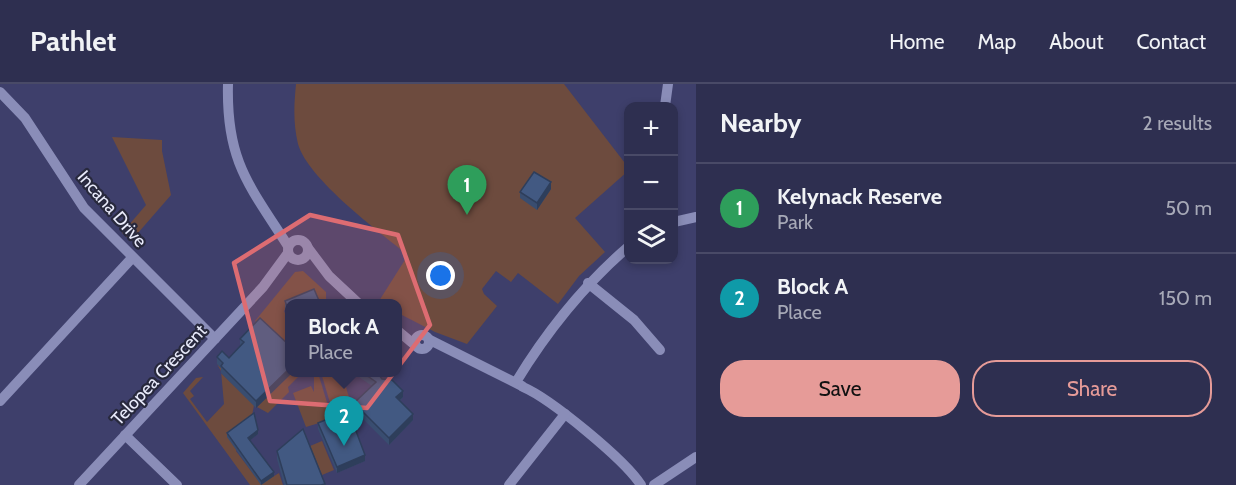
<!DOCTYPE html>
<html lang="en">
<head>
<meta charset="utf-8">
<style>
  :root { --surface:#2e2f50; --page:#363757; --text:#f1f3f6; --muted:#a7a9b7; --line:#494a67; --accent:#e69b98 }
  body { margin:0; font-family:Cabin,sans-serif; background:var(--page); color:var(--text) }
  .controls { position:absolute; right:18px; top:18px; display:grid; overflow:hidden; border-radius:12px; box-shadow:0 3px 9px #0003 }
  .controls button { width:54px; height:54px; display:grid; place-items:center; padding:0; border:0; border-bottom:2px solid var(--line); background:var(--surface); color:var(--text); font:30px sans-serif }
  .you { position:absolute; left:441px; top:192px; width:21px; height:21px; margin:-15px; border:4px solid #fff; border-radius:50%; background:#1a73e8; box-shadow:0 0 0 9px #1a73e833 }
  .badge { display:grid; place-items:center; width:39px; height:39px; border-radius:50%; background:var(--accent); color:#fff; font-size:20px; font-weight:700 }
  .pin { position:absolute; translate:-50% -50px; filter:drop-shadow(0 2px 3px #0008) }
  .pin::after { content:''; position:absolute; top:32px; width:21px; height:18px; background:inherit; clip-path:polygon(0 0,100% 0,50% 100%) }
  .popup { position:absolute; left:285px; top:215px; width:117px; height:78px; box-sizing:border-box; display:grid; place-content:center; border-radius:12px; background:var(--surface); filter:drop-shadow(0 2px 4px #0005); font-size:20px; white-space:nowrap; color:var(--muted) }
  .popup b { font-size:22px; color:var(--text) }
  .popup::after { content:''; position:absolute; left:50%; top:100%; margin-left:-12px; border:12px solid transparent; border-top-color:var(--surface) }
  .list { margin:0; padding:0; list-style:none }
  h2 { display:flex; justify-content:space-between; align-items:center; height:78px; margin:0; padding:0 24px; font-size:26px }
  h2 small { font-size:20px; font-weight:400; color:var(--muted) }
  .list li { display:grid; grid-template-columns:39px 1fr auto; gap:18px; align-items:center; box-sizing:border-box; height:90px; padding:0 24px; border-top:2px solid var(--line) }
  .list b { display:block; font-size:22px; white-space:nowrap }
  .list p { margin:0; font-size:20px; white-space:nowrap; color:var(--muted) }
  .list em { font-size:20px; font-style:normal; color:var(--muted) }
  .actions { display:flex; gap:12px; padding:18px 24px }
  .actions a { flex:1; padding:14px 0; border:2px solid var(--accent); border-radius:24px; text-align:center; font-size:21px; color:var(--accent) }
  .actions .main { background:var(--accent); color:#111 }
  .icon { flex:none; width:33px; height:33px; fill:none; stroke:currentColor; stroke-width:2; stroke-linecap:round; stroke-linejoin:round }
  .map { position:relative; flex:none; width:696px; height:401px; overflow:hidden }
  header { display:flex; align-items:center; gap:36px; box-sizing:border-box; height:84px; padding:0 30px; background:var(--surface); border-bottom:2px solid var(--line) }
  header strong { font-size:28px }
  nav { display:flex; gap:33px; margin-inline-start:auto; font-size:21px }
  main { display:flex }
  aside { flex:1; background:var(--surface) }
  .map>svg:first-child { display:block }
  .green { fill:#6d4b3e }
  .lines { fill:none; stroke-linecap:round; stroke-linejoin:round }
  .minor { stroke:#8a8db8; stroke-width:10 }
  .wall { fill:#394d70 }
  .shaded-wall { fill:#2e3e5b }
  .building { fill:#425982; stroke:#2e3e5b; stroke-width:1.5 }
  .marked { fill:#dd6c72; fill-opacity:0.2; stroke:#dd6c72; stroke-width:4.5; stroke-linejoin:round }
  .labels { text-anchor:middle; dominant-baseline:central; stroke-width:4.5; stroke-linejoin:round; paint-order:stroke }
  .street-label { font-size:18px; fill:#e9ebfb; stroke:#28293d }
</style>
</head>
<body>
<header>
<strong>Pathlet</strong>
<nav><a>Home</a><a>Map</a><a>About</a><a>Contact</a></nav>
</header>
<main>
<div class="map">
<svg width="696" height="401" viewBox="0 0 696 401">
  <rect width="100%" height="100%" fill="#3e3f6b"/>
  <!-- green -->
  <g class="green">
    <path d="M296,0H564L628,83V87L575,134L605,168L579,192L558,220L518,189L511,198L496,187L482,205L484,210L497,222L467,260L435,248L398,229V220L379,217L408,171C379,148 308,95 298,60C293,39 294,21 296,0Z"/>
    <path d="M112,53L162,56V67L171,111L131,157L122,149L146,121Z"/>
    <path d="M303,187L326,208V219H320L315,208L314,211L288,221L284,227L290,241V269L255,237L295,188Z"/>
    <path d="M217,280L223,286L221,289L254,321L251,337L236,367L261,400L279,389L283,401H250L183,309L196,294L203,293L190,307L194,312L190,315L207,338L224,320L221,287Z"/>
    <path d="M292,289H302L288,303L289,308L268,329L257,323Z"/>
    <path d="M333,289H342L352,324L333,329L322,292Z"/>
    <path d="M319,292L332,335L306,343L293,309L311,302L314,308V293Z"/>
    <path d="M322,357L334,386L322,391L310,362Z"/>
  </g>
  <g class="lines">
    <!-- minor -->
    <g class="minor">
      <path d="M228,0C226,77 249,101 288,162"/>
      <path d="M0,8L25,34L84,124L215,255"/>
      <path d="M665,22L668,0"/>
      <path d="M674,138L696,133"/>
      <circle cx="298" cy="166" r="10"/>
      <path d="M308,164L329,192L359,220"/>
      <path d="M588,199L634,236L660,266"/>
      <path d="M398,247L416,262"/>
      <circle cx="422" cy="258" r="7"/>
      <path d="M430,256L522,302"/>
      <path d="M516,298C547,247 583,202 628,163"/>
      <path d="M523,303C551,315 625,376 641,401"/>
      <path d="M0,317L132,174"/>
      <path d="M125,351L177,401"/>
      <path d="M79,401L263,203L288,169"/>
      <path d="M509,401L565,330"/>
      <path d="M654,401L696,373"/>
    </g>
  </g>
  <!-- wall -->
  <g class="wall">
    <path d="M551,105L537,126L520,114V108Z"/>
    <path d="M285,217L290,219V236L285,224Z"/>
    <path d="M260,234L256,324L221,289V284L217,280V273L229,274L240,262V255Z"/>
    <path d="M352,288H378V290L382,295L403,313L400,317L413,336L389,361L354,326V319L372,302Z"/>
    <path d="M326,332L365,377L337,389L318,345V339L326,336Z"/>
    <path d="M227,349L258,350L250,356L274,392L261,401L227,353Z"/>
    <path d="M277,367L325,401H284L277,375Z"/>
  </g>
  <!-- shaded-wall -->
  <g class="shaded-wall">
    <path d="M551,98V105L537,126V119Z"/>
    <path d="M290,284V288H293L256,324V317Z"/>
    <path d="M403,307V313L396,320V313Z"/>
    <path d="M413,330V336L389,361V354Z"/>
    <path d="M258,346V350L248,358V354Z"/>
    <path d="M365,371V377L337,389V383Z"/>
    <path d="M274,388V392L261,401V397Z"/>
  </g>
  <!-- building -->
  <g class="building">
    <path d="M534,88L551,98L537,119L520,108Z"/>
    <path d="M314,205L320,219H290V230L285,217Z"/>
    <path d="M260,234L290,262V284L256,317L221,282L223,279L217,273L222,267L229,274L244,258L240,255Z"/>
    <path d="M362,288H377L382,295L392,296L403,307L396,313L413,330L389,354L354,319L376,298Z"/>
    <path d="M347,323L365,371L337,383L318,339L328,335L326,332Z"/>
    <path d="M254,329L258,346L248,354L274,388L261,397L227,349Z"/>
    <path d="M303,345L325,400L321,401H287L277,367Z"/>
  </g>
  <!-- marked area -->
  <path class="marked" d="M310,131L398,151L430,241L367,324L270,317L234,179Z"/>
  <g class="labels">
    <!-- street labels -->
    <g class="street-label">
      <text transform="translate(112 125) rotate(49)">Incana Drive</text>
      <text transform="translate(159 291) rotate(-47)">Telopea Crescent</text>
    </g>
  </g>
</svg>
<div class="controls">
<button>+</button>
<button>−</button>
<button><svg class="icon" aria-label="layers" viewBox="0 0 24 24"><path d="M12 4l9 5-9 5-9-5zM3 14l9 5 9-5"/></svg></button>
</div>
<div class="you"></div>
<div class="pin badge" style="left:467px;top:131px;background:#2e9e5b">1</div>
<div class="pin badge" style="left:344px;top:362px;background:#0f9aa8">2</div>
<div class="popup"><b>Block A</b>Place</div>
</div>
<aside>
<h2>Nearby<small>2 results</small></h2>
<ul class="list">
<li><span class="badge" style="background:#2e9e5b">1</span><div><b>Kelynack Reserve</b><p>Park</p></div><em>50 m</em></li>
<li><span class="badge" style="background:#0f9aa8">2</span><div><b>Block A</b><p>Place</p></div><em>150 m</em></li>
</ul>
<div class="actions"><a class="main">Save</a><a>Share</a></div>
</aside>
</main>
</body>
</html>
